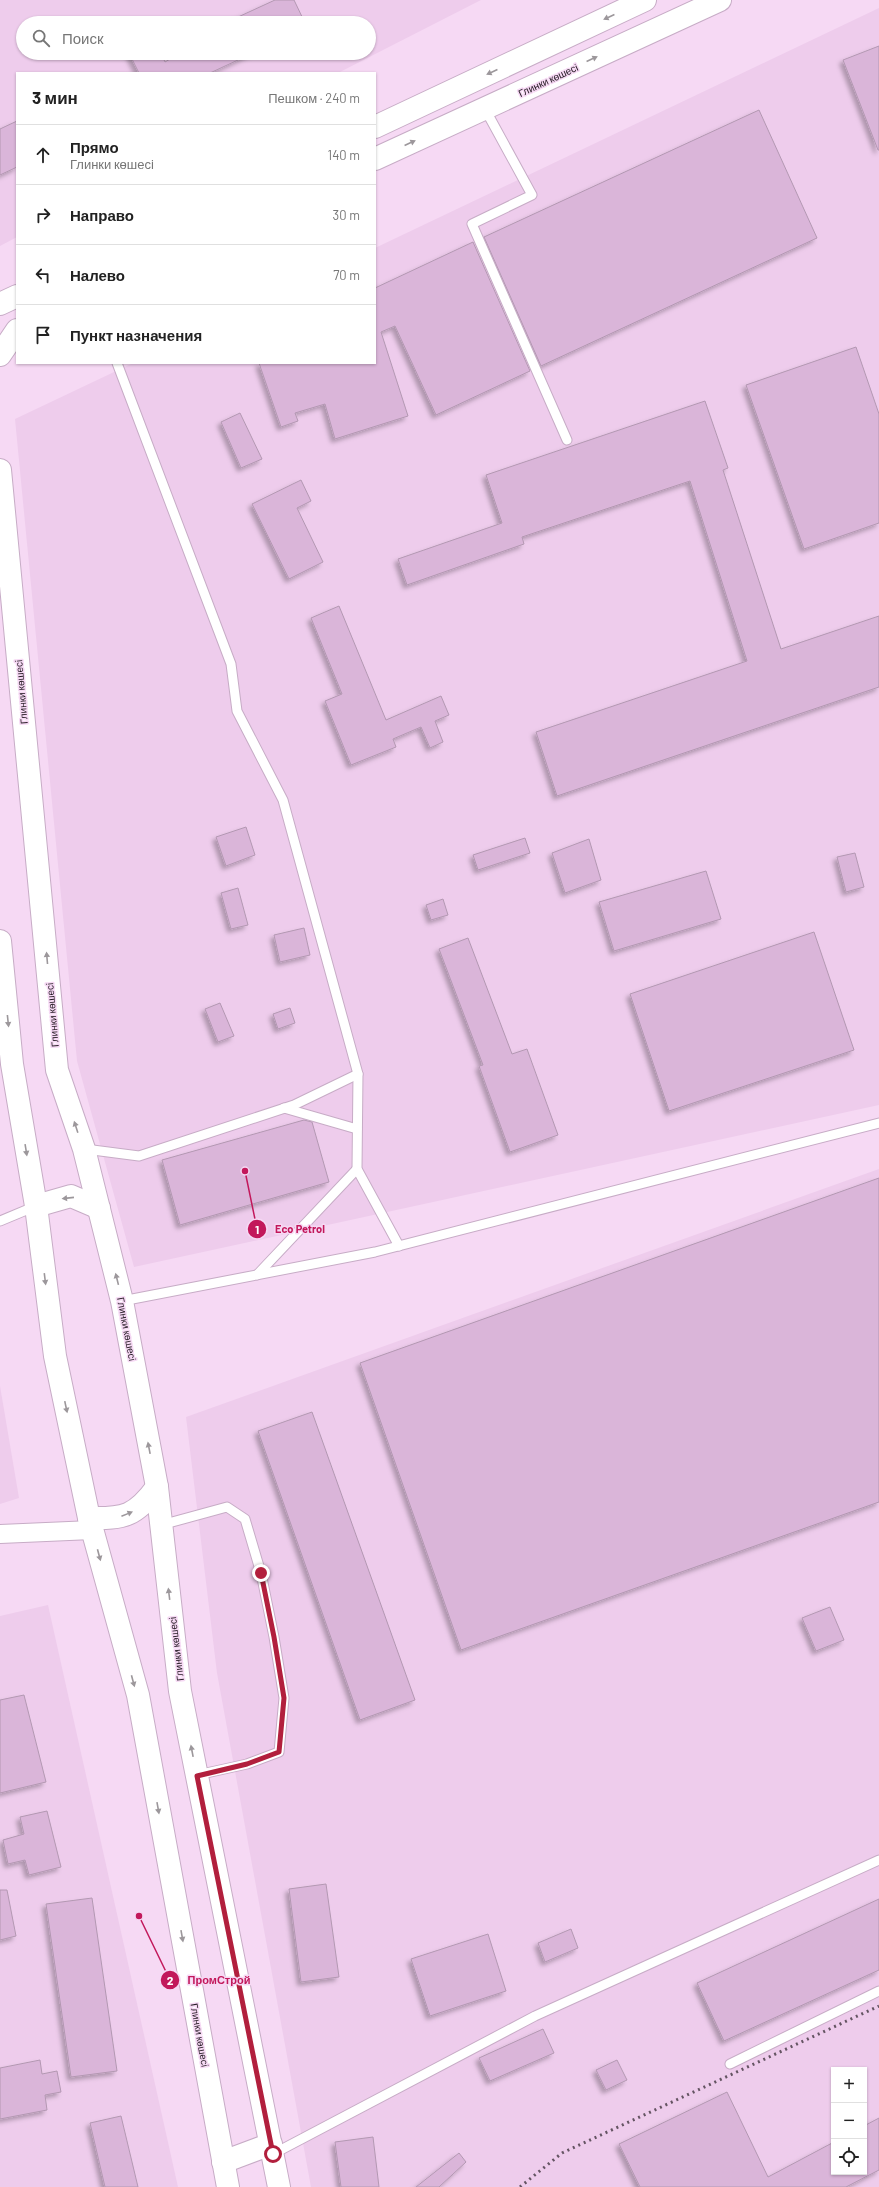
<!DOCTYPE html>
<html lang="ru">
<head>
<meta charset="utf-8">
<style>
  :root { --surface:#fff; --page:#f6f6f6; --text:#222; --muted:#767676; --line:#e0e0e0 }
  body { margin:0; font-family:Barlow,sans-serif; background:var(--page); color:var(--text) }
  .controls { position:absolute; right:12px; bottom:12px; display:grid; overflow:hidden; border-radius:0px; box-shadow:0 1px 3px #0004 }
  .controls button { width:36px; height:36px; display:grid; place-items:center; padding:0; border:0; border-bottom:1px solid var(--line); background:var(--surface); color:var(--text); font:20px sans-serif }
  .stop { position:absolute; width:12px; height:12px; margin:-9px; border:3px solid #b21f3d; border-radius:50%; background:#fff }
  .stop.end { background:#b21f3d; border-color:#fff; box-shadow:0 1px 4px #0008 }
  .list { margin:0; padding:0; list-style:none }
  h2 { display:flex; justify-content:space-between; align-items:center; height:52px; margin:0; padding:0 16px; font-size:17px }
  h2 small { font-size:13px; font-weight:400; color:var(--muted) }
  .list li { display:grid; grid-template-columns:26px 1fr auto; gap:12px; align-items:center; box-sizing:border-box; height:60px; padding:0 16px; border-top:1px solid var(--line) }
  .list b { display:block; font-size:15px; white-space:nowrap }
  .list p { margin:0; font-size:13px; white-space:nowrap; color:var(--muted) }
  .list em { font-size:13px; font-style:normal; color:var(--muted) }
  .icon { flex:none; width:22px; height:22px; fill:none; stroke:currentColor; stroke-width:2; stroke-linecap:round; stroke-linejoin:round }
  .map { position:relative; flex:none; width:879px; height:2187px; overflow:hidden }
  .search { position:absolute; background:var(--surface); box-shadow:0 1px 3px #0004; left:16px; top:16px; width:360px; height:44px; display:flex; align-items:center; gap:10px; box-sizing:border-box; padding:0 14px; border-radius:22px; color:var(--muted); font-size:15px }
  .panel { position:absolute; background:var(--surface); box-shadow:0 1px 3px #0004; left:16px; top:72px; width:360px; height:292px; border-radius:0px }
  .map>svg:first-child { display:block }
  .built { fill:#eeccec; fill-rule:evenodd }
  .building { fill:#dab5d9; stroke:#b398b2; filter:url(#shadow) }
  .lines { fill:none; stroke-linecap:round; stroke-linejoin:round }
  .lane-casing { stroke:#c7acc6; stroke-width:11 }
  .street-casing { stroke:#c7acc6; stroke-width:20 }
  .secondary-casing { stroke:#c7acc6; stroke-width:24 }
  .lane { stroke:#fff; stroke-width:9 }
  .street { stroke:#fff; stroke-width:18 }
  .secondary { stroke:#fff; stroke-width:22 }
  .rail { stroke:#645462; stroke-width:3; stroke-dasharray:2 4; stroke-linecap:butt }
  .oneway { fill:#9c979b }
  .route { stroke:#b21f3d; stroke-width:5 }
  .labels { text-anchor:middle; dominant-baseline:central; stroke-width:3; stroke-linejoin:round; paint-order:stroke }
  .street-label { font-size:10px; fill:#221821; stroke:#f6d9f4 }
  .leader { fill:none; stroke:#c2185b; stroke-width:1.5 }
  .callout-dot { fill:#c2185b; stroke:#f6d9f4; stroke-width:1.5 }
  .mark-label { font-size:12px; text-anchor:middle; font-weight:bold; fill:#fff }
  .callout-label { font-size:11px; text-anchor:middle; font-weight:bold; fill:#c2185b; stroke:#f6d9f4; stroke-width:3; stroke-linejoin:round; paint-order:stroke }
</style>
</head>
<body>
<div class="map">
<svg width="879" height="2187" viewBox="0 0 879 2187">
  <defs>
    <filter id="shadow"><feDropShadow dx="-3.5" dy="3.5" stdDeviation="2" flood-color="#0004"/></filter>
  </defs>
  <rect width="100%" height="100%" fill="#f6d9f4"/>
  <!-- built -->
  <g class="built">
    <path d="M0,0H481L338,73H17V237L0,246ZM23,23H369V53H23Z"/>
    <path d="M879,8V1105L134,1267L77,1061L15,419L133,363H375V248Z"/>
    <path d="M879,1169V2187H311L217,1673L186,1417ZM834,2070H864V2172H834Z"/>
    <path d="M0,1386L19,1498L0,1504Z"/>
    <path d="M48,1605L178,2187H0V1616Z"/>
  </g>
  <!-- building -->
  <g class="building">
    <path d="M275,0H294L305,23H225Z"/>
    <path d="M879,46V150H878L843,60Z"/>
    <path d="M129,53H161L165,62L180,53H253L210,73H139Z"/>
    <path d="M759,110L817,238L541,366L484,237Z"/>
    <path d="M17,121V167L0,175V129Z"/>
    <path d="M473,242L530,371L436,415L395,326L381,332L408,416L335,439L325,404L295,413L298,421L281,427L259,363H375V288Z"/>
    <path d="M856,347L879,414V523L804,549L746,385Z"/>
    <path d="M705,401L728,468L723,470L781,649L879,616V687L557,796L536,732L747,661L690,481L522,537L524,544L407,585L398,559L502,523L486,475Z"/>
    <path d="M240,413L262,459L241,468L221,422Z"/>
    <path d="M301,480L311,501L297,508L323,562L289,579L252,504Z"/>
    <path d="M339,606L386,720L441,696L449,715L435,721L443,742L430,748L421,727L393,739L396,747L351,765L325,701L342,694L311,618Z"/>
    <path d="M246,827L255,855L226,866L216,837Z"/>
    <path d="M525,838L530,853L478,870L473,855Z"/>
    <path d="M589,839L601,880L565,893L552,853Z"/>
    <path d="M855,853L864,887L846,892L837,857Z"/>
    <path d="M706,871L721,919L614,951L599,902Z"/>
    <path d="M238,888L248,925L231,929L221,893Z"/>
    <path d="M443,899L448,915L431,920L426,905Z"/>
    <path d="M304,928L310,955L280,962L274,935Z"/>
    <path d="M814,932L854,1050L669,1111L630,994Z"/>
    <path d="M468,938L512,1054L527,1049L558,1135L510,1152L479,1066L483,1065L439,949Z"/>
    <path d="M220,1003L234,1036L218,1042L205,1009Z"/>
    <path d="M290,1008L295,1023L278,1029L273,1014Z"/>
    <path d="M304,1120L312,1122L329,1182L180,1225L162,1160Z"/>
    <path d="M879,1178V1502L461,1650L360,1363Z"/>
    <path d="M312,1412L415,1700L360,1720L258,1431Z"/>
    <path d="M830,1607L844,1640L816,1651L802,1618Z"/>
    <path d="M24,1695L46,1782L0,1793V1700Z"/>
    <path d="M47,1811L61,1867L29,1875L25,1860L8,1864L3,1840L24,1834L20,1817Z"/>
    <path d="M326,1884L339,1977L301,1982L289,1889Z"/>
    <path d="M0,1890H7L16,1936L0,1940Z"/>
    <path d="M92,1898L117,2071L71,2077L46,1904Z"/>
    <path d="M879,1899V1970L724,2041L697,1983Z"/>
    <path d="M571,1929L578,1948L545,1962L538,1943Z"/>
    <path d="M488,1934L506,1991L430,2016L411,1959Z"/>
    <path d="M543,2029L554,2053L490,2081L479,2058Z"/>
    <path d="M40,2060L42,2074L57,2071L61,2092L45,2095L47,2110L0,2119V2068Z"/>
    <path d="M617,2060L627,2080L606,2090L596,2070Z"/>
    <path d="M727,2092L768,2177L834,2142V2172H864V2126L879,2118V2170L846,2187H640L619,2144Z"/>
    <path d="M121,2116L138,2187H105L90,2123Z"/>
    <path d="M373,2137L379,2187H341L335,2142Z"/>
    <path d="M459,2153L466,2162L439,2187H416Z"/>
  </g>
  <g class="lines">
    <defs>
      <g id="lane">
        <path d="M485,109L532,195L472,224L567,440"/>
        <path d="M117,363L231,664L237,711L283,800L358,1074L357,1169L399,1246"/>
        <path d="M284,1108L357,1129"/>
        <path d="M85,1149L139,1156L294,1105L358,1074"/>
        <path d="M0,1221L36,1206"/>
        <path d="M257,1275L357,1169"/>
        <path d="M122,1301L375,1252L879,1123"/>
        <path d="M161,1525L227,1507L245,1519L261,1573L274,1637L284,1698L279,1752L247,1764L197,1775"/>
        <path d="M730,2064L879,1991"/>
        <path d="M273,2154L535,2016L879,1860"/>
      </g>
      <path id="street" d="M0,1534L92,1530"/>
      <g id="secondary">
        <path d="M375,127L645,0"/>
        <path d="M375,159L720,0"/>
        <path d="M0,304L17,296"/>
        <path d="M0,355L17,330"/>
        <path d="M0,470L57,1070L84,1149L122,1301L157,1487L180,1691L279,2187"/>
        <path d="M0,941L12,1064L36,1206L55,1356L89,1518L138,1695L228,2187"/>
        <path d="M36,1206L71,1196L99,1208"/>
        <path d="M89,1518C124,1519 136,1516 157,1487"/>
        <path d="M223,2162L271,2144"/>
      </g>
    </defs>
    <!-- lane casing -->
    <use href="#lane" class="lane-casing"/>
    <!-- street casing -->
    <use href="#street" class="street-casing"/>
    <!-- secondary casing -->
    <use href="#secondary" class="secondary-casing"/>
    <!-- lane -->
    <use href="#lane" class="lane"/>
    <!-- street -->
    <use href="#street" class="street"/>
    <!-- secondary -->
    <use href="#secondary" class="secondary"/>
    <!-- rail -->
    <path class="rail" d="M520,2187L562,2153L879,2006"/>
  </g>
  <!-- one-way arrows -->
  <defs><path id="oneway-solid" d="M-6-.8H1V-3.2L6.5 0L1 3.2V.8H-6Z"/></defs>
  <g class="oneway">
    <use href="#oneway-solid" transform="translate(609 17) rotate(155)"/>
    <use href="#oneway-solid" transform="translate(592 59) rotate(-25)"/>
    <use href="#oneway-solid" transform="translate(492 72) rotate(155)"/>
    <use href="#oneway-solid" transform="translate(410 143) rotate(-25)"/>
    <use href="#oneway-solid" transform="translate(47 958) rotate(-95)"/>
    <use href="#oneway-solid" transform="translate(8 1021) rotate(84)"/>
    <use href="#oneway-solid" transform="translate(76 1127) rotate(-108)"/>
    <use href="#oneway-solid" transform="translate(26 1150) rotate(81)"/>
    <use href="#oneway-solid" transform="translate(68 1198) rotate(174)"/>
    <use href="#oneway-solid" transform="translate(45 1279) rotate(83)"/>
    <use href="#oneway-solid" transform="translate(117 1279) rotate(-104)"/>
    <use href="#oneway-solid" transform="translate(66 1407) rotate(78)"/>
    <use href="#oneway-solid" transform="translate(149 1448) rotate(-101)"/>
    <use href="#oneway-solid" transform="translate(127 1514) rotate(-22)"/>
    <use href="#oneway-solid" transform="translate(99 1555) rotate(75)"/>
    <use href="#oneway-solid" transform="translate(169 1594) rotate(-97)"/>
    <use href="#oneway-solid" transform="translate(133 1681) rotate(75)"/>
    <use href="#oneway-solid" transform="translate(192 1751) rotate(-101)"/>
    <use href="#oneway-solid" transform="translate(158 1808) rotate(80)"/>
    <use href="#oneway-solid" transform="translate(182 1936) rotate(80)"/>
  </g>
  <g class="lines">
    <!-- route -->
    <path class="route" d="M261,1573L274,1637L284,1698L279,1752L247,1764L197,1776L273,2154"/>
  </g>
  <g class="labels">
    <!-- street labels -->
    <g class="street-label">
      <text transform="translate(548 80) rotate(-25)">Глинки көшесі</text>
      <text transform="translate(21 692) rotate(-95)">Глинки көшесі</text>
      <text transform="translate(52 1015) rotate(-95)">Глинки көшесі</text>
      <text transform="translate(127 1329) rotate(79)">Глинки көшесі</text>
      <text transform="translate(176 1649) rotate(-97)">Глинки көшесі</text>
      <text transform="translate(200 2035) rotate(80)">Глинки көшесі</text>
    </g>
  </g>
  <!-- callouts -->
  <path class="leader" d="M245 1171L257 1229M139 1916L170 1980"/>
  <g class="callout-dot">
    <circle cx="245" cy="1171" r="4"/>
    <circle cx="139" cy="1916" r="4"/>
    <circle cx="257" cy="1229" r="10"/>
    <circle cx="170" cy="1980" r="10"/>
  </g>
  <g class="mark-label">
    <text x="257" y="1234">1</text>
    <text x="170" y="1985">2</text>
  </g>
  <g class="callout-label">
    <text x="300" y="1233">Eco Petrol</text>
    <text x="219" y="1984">ПромСтрой</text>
  </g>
</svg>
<div class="controls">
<button>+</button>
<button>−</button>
<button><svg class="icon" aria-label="locate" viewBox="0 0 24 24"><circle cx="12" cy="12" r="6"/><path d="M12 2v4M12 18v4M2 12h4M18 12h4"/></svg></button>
</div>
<div class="stop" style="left:273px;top:2154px"></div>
<div class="stop end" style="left:261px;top:1573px"></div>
<div class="search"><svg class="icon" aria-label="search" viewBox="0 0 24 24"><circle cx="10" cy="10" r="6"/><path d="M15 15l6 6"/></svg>Поиск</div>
<section class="panel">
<h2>3 мин<small>Пешком · 240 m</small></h2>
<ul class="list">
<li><svg class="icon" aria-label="ahead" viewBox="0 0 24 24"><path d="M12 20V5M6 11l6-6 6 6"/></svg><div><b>Прямо</b><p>Глинки көшесі</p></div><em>140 m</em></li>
<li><svg class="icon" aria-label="right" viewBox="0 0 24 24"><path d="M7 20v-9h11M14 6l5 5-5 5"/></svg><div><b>Направо</b></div><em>30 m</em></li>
<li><svg class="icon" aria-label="left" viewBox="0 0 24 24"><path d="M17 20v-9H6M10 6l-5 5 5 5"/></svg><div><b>Налево</b></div><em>70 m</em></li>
<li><svg class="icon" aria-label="arrive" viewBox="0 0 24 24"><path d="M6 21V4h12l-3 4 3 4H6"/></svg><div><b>Пункт назначения</b></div></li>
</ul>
</section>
</div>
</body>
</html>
